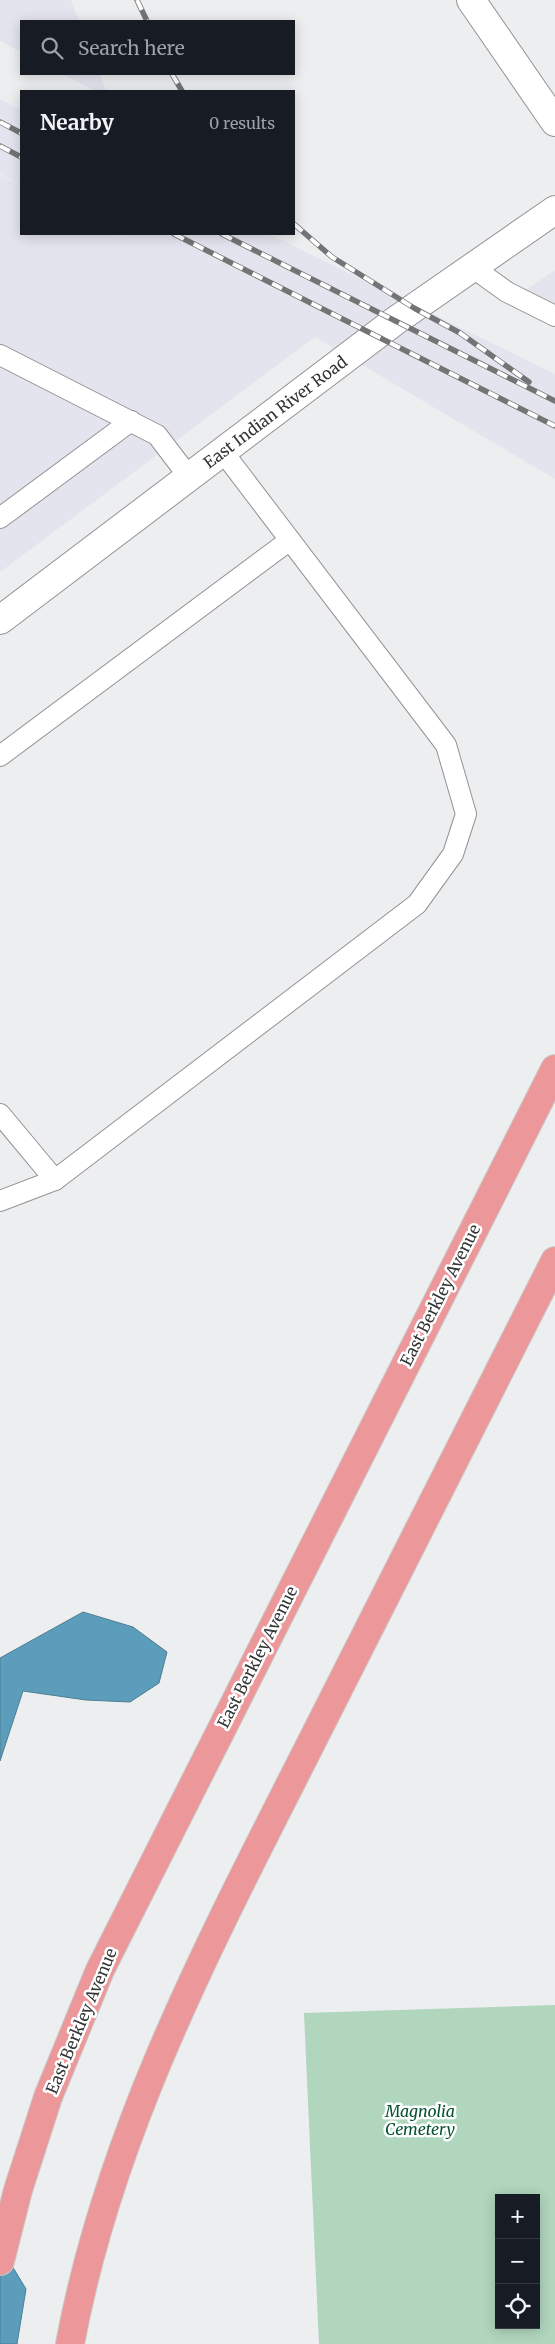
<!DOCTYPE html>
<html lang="en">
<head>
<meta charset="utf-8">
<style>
  :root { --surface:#171b24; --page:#20242c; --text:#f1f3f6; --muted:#9ea1a6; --line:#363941 }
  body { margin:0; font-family:Merriweather,serif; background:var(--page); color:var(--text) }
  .controls { position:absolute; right:15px; bottom:15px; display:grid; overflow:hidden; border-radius:0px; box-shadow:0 2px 12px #0003 }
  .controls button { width:45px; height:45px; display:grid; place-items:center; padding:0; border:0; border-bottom:1px solid var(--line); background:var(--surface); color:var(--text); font:25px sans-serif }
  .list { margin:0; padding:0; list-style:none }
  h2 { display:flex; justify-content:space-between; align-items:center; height:65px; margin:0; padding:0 20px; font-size:21px }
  h2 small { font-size:16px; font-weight:400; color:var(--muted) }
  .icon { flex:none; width:28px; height:28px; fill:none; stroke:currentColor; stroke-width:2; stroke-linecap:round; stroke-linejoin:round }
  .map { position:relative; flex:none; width:555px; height:2344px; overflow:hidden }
  .search { position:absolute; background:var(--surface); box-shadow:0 2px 12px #0003; left:20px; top:20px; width:275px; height:55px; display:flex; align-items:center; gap:12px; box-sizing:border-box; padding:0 18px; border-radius:0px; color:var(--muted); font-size:19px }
  .panel { position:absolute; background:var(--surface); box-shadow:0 2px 12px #0003; left:20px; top:90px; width:275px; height:145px; border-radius:0px }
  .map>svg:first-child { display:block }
  .built { fill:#e4e4ee }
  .green { fill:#b0d6be; fill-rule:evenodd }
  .water { fill:#5b9dba; stroke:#4f7e92 }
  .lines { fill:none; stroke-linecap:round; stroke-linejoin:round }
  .service-casing { stroke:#939395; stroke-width:22 }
  .minor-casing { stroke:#939395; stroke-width:30 }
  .tertiary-casing { stroke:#939395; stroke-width:30 }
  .primary-casing { stroke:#cacaca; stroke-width:30 }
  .service { stroke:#fff; stroke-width:20 }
  .minor { stroke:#fff; stroke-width:28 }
  .tertiary { stroke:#fff; stroke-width:28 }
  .primary { stroke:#ec989b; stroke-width:28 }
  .rail-casing { stroke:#737475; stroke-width:5.5 }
  .rail { stroke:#fff; stroke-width:4; stroke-dasharray:11; stroke-linecap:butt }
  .labels { text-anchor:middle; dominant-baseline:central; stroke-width:5; stroke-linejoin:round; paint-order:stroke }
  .street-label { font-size:16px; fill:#333434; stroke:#fff }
  .park-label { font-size:16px; font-style:italic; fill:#065130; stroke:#fff }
</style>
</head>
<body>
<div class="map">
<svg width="555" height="2344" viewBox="0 0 555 2344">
  <rect width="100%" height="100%" fill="#edeef0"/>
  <!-- built -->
  <g class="built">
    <path d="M0,0H71L79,21H21V52L0,41Z"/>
    <path d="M62,74H100L106,91H96Z"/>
    <path d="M0,99L21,110V185L0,174Z"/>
    <path d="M0,175L21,186V234H116L128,239L118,234H269L555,374V479L315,337L0,572Z"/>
    <path d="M555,270V322L511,300Z"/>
  </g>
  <!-- green -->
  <path class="green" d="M555,2005V2344H319L304,2013ZM499,2198H536V2325H499Z"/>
  <!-- water -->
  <g class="water">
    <path d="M83,1612L133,1627L167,1652L159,1683L130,1702L86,1700L23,1691L0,1761V1658Z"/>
    <path d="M0,2246L26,2289L17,2344H0Z"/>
  </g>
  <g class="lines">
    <defs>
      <g id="service">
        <path d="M472,267L507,292L555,316"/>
        <path d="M0,355L157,435L189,477"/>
        <path d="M0,518L131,421"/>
        <path d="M0,756L290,540"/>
        <path d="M0,1114L55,1180"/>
        <path d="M0,1201L55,1180L417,904L453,854L466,814L446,745L223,452"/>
      </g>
      <path id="minor" d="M471,0L555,122"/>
      <path id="tertiary" d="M0,620L395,321L555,210"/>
      <g id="primary">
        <path d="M0,2261L18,2190L48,2097L100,1970L555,1069"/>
        <path d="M70,2344C109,2134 208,1946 304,1757C387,1592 471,1427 555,1261"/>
      </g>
    </defs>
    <!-- service casing -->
    <use href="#service" class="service-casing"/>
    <!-- minor casing -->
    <use href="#minor" class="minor-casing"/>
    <!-- tertiary casing -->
    <use href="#tertiary" class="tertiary-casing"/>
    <!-- primary casing -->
    <use href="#primary" class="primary-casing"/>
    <!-- service -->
    <use href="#service" class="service"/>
    <!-- minor -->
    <use href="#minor" class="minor"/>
    <!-- tertiary -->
    <use href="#tertiary" class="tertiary"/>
    <!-- primary -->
    <use href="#primary" class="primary"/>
    <defs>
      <g id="rail">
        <path d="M137,0L147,21"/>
        <path d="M172,74L182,91"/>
        <path d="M0,122L21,133"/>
        <path d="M0,146L21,157"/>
        <path d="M294,224L332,257L414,308L460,333L529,382"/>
        <path d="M174,234L555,426"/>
        <path d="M222,234L555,401"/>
      </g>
    </defs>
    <!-- rail casing -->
    <use href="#rail" class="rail-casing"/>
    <!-- rail -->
    <use href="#rail" class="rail"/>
  </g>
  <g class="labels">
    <!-- street labels -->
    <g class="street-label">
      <text transform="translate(275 412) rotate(-37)">East Indian River Road</text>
      <text transform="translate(440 1295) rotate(-63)">East Berkley Avenue</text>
      <text transform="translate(257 1657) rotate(-63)">East Berkley Avenue</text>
      <text transform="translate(81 2021) rotate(-67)">East Berkley Avenue</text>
    </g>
    <!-- park labels -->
    <g class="park-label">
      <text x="420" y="2111">Magnolia<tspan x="420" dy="18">Cemetery</tspan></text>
    </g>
  </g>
</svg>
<div class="controls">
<button>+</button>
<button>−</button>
<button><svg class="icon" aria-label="locate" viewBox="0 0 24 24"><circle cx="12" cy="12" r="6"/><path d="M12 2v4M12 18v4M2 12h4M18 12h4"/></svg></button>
</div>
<div class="search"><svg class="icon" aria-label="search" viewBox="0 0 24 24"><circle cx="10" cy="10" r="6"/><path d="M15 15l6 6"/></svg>Search here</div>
<section class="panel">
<h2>Nearby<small>0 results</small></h2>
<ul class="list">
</ul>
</section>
</div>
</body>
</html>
